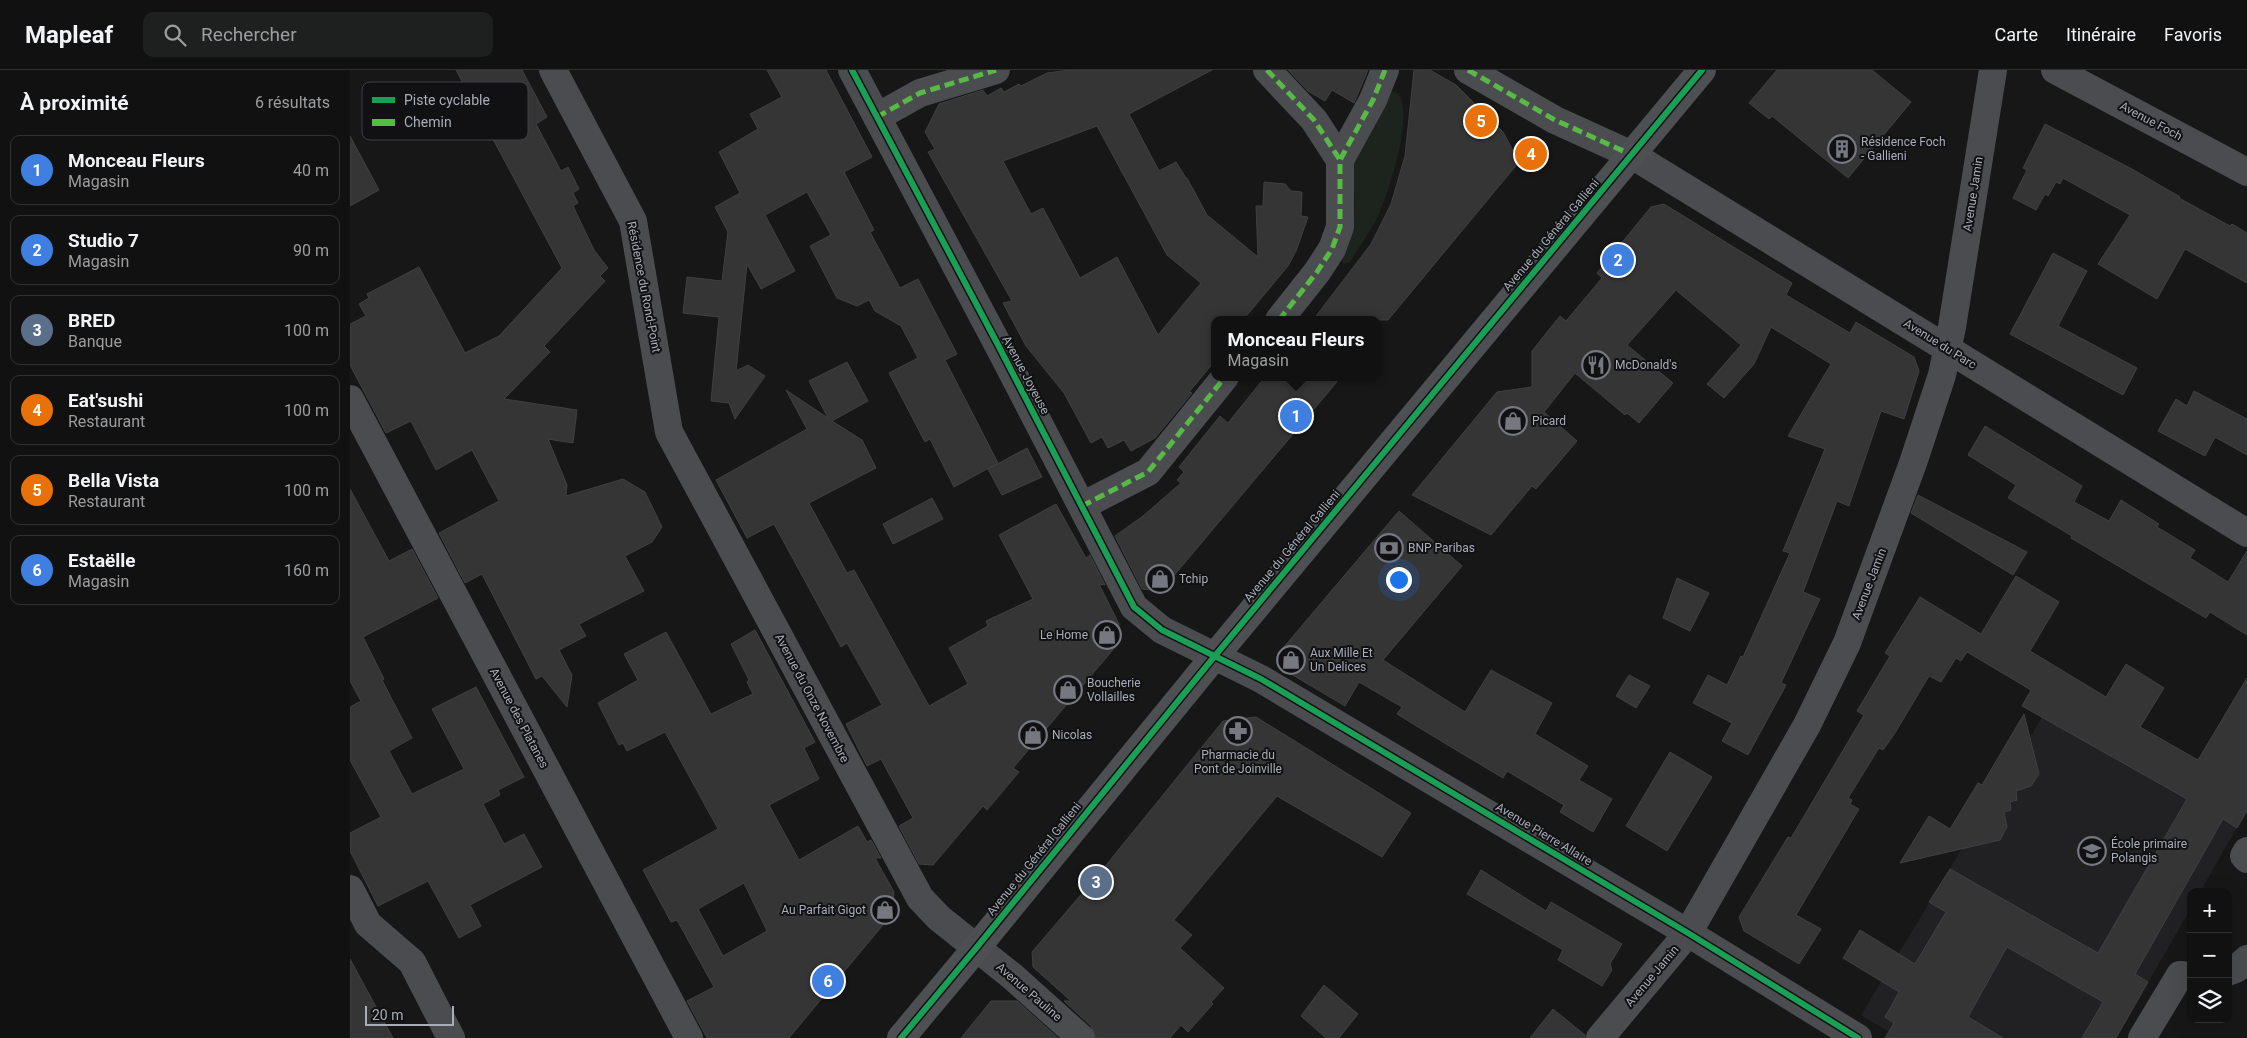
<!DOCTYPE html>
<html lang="fr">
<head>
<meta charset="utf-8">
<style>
  :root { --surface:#111; --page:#1e1f1f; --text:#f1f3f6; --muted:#9c9d9f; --line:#303131; --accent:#8c9099 }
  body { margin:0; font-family:Roboto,sans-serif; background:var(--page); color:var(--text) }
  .controls { position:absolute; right:15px; bottom:15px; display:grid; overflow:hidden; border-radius:10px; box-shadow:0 5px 20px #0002 }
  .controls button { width:45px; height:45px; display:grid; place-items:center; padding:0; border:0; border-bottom:1px solid var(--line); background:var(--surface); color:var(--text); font:25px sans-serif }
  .scale { position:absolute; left:15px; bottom:12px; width:89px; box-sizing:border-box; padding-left:5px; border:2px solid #a8adb8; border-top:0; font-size:14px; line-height:18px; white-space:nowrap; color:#a8adb8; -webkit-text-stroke:4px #111113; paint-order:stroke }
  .you { position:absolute; left:1048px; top:509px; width:18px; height:18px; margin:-12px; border:4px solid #fff; border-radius:50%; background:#1a73e8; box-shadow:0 0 0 8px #1a73e833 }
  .badge { display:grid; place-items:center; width:32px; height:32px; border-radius:50%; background:var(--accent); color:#fff; font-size:16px; font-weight:700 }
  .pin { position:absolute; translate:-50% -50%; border:2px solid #fff; box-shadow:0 1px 5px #0006 }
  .popup { position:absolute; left:861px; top:246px; width:170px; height:65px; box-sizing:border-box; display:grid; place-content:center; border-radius:10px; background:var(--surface); filter:drop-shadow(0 1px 4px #0005); font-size:16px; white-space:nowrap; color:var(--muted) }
  .popup b { font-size:19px; color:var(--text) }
  .popup::after { content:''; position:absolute; left:50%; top:100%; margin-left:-10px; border:10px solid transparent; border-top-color:var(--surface) }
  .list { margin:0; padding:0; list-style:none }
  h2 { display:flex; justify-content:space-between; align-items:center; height:65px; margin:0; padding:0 20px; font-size:21px }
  h2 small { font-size:16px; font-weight:400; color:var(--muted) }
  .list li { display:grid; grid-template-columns:32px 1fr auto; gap:15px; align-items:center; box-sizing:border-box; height:70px; margin:0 10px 10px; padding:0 10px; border:1px solid var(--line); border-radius:10px }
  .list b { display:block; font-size:19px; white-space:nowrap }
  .list p { margin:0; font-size:16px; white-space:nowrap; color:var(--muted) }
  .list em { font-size:16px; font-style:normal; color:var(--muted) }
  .icon { flex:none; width:28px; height:28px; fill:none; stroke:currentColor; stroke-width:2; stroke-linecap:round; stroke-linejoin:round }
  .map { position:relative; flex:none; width:1897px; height:968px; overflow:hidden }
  header { display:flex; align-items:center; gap:30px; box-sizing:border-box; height:70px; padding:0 25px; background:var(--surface); border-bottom:1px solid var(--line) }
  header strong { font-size:24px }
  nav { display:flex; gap:28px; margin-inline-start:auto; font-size:18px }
  .search { width:350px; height:45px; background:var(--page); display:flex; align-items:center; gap:12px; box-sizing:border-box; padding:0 18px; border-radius:10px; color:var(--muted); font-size:19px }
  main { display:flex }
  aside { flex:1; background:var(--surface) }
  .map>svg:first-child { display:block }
  .built { fill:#212123 }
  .green { fill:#1d241e }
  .building { fill:#353536; stroke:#3f4043; fill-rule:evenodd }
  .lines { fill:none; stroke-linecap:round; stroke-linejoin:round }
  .minor { stroke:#4b4c50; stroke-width:28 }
  .major { stroke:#4d4f52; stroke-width:28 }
  .quiet { stroke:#58b947; stroke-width:5; stroke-dasharray:10 5; stroke-linecap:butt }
  .cycleway-casing { stroke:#111113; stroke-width:9 }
  .cycleway { stroke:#1a9f57; stroke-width:6 }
  .labels { text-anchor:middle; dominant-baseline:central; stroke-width:4; stroke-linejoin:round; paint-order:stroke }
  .street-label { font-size:12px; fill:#a8adb8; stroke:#111113 }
  .poi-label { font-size:12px; fill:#a8adb8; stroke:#111113; text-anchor:start }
  .key { fill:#111113; stroke:#3e4045; stroke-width:1 }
  .key-label { font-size:14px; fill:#a8adb8 }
</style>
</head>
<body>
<header>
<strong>Mapleaf</strong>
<div class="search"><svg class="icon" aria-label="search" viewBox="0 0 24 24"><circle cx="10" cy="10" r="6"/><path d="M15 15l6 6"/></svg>Rechercher</div>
<nav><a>Carte</a><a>Itinéraire</a><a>Favoris</a></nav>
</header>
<main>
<aside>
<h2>À proximité<small>6 résultats</small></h2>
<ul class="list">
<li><span class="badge" style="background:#3f7fe0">1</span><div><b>Monceau Fleurs</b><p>Magasin</p></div><em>40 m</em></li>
<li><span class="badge" style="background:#3f7fe0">2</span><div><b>Studio 7</b><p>Magasin</p></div><em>90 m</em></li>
<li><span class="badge" style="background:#5c6f8a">3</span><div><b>BRED</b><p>Banque</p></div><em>100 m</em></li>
<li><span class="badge" style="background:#e8710a">4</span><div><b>Eat'sushi</b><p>Restaurant</p></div><em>100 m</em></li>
<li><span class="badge" style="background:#e8710a">5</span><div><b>Bella Vista</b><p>Restaurant</p></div><em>100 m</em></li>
<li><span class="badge" style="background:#3f7fe0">6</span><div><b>Estaëlle</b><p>Magasin</p></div><em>160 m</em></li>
</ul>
</aside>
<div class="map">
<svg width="1897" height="968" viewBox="0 0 1897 968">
  <rect width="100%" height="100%" fill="#171717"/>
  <!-- built -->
  <path class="built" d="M1713,613L1897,718V740L1850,822H1841V838L1766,968H1549L1511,945Z"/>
  <!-- green -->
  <path class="green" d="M1041,22H1046C1067,38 1038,125 1028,146C1020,162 1009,177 1000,192L994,194L992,191L1004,150L1005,125L1002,113V95Z"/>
  <!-- building -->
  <g class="building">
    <path d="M106,0H172L197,47L186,54L211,101L218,97L229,119L223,123L228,133L223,136L244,180L258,198L250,206L255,211L194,276L200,282L154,329L227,340L223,373L198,369L217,415L216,426L273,409L295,422L312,457L302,472L275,486L294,521L229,554L236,566L209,580L222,605L217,637L192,606L186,609L132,504L115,513L89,463L149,431L122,380L86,400L61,351L36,363L0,295V254L16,246L9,234L19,228L17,224L69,197L115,283L149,266L212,198Z"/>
    <path d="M417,0H476L522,87L494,102L524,160L520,162L550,218L568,209L607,284L595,290L648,393L604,417L580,369L575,372L539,303L568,288L551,256L525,241L519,230L507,236L487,228L460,176L481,165L457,122L415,145L445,201L411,219L397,194L386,301L398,295L415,306L385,349L379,333L361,331L369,247L333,243L337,207L372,211L378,162L365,137L390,123L369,82L408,59L400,44L432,27Z"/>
    <path d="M720,0H862L779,44L809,101L826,92L836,108H837L857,145L908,187L906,136H913L914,112L935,114L941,121L952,122L951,146L958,147L946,181L938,196L893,250H865V291L839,322L842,323L805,368L781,381L774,370L758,378L752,367L741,373L714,323L676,276L653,233L662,231L578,82L585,79L575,62L589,34L633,20L637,26L651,18L654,22L669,14L671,16L697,3ZM747,56L817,185L851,213L808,265L767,187L730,208L693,138L681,144L653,91Z"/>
    <path d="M938,0H1018L1004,33L982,20L975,31L958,21Z"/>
    <path d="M1064,0H1080L1106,15L1153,62L1169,92L1038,250H963L1021,174L1041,134L1055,86Z"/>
    <path d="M1427,0H1522L1561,32L1498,108L1422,46L1419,49L1399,33Z"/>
    <path d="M1695,54L1782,99L1830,127L1829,128L1880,156L1882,154L1897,163V213L1835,179L1807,229L1748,194L1780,145L1713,108L1710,114L1706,112L1698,126L1695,124L1686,140L1663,128L1677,100L1673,98Z"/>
    <path d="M0,66L29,120L0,136Z"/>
    <path d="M1314,134L1442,213L1436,225L1500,263L1506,252L1564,287L1569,301L1554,349L1531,341L1499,436L1487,431L1453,522L1470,529L1431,613L1436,615L1398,685L1372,671L1382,653L1343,633L1358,605L1377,615L1391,586L1393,587L1440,483L1433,481L1475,379L1438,366L1481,294L1421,257L1404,294L1374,328L1357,314L1391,275L1326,220L1277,275L1323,313L1289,353L1277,343L1275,345L1225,303L1194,342L1227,371L1186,419L1182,416L1141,465L1062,425L1147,322L1182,317V281L1210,246L1216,251L1252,208L1247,203L1301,137Z"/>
    <path d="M1703,183L1737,201L1708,256L1787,298L1773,325L1660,264Z"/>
    <path d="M497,292L518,331L482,351L512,370L526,398L459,433L497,503L504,500L579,636L618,614L599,578L638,556L636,551L683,529L649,465L706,434L736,488L740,485L755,515L749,514L769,554L767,575L663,698L669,702L637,740L633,736L583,795L569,794L549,756L563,748L531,689L517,696L496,654L532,635L497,573L491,577L424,454L397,468L366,410L457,359L436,320L478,348L459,311Z"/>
    <path d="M915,307H991L811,521L792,519L765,466L793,446L831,413L827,410L834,402L829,397L870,346L878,353Z"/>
    <path d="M1844,321L1897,349V385L1865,367L1855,386L1808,361L1826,329L1837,336Z"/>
    <path d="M1635,356L1732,416L1724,432L1759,451L1771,430L1809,454L1807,457L1845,480L1840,488L1878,512L1897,481V565L1860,542L1856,548L1721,468L1722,466L1658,428L1666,415L1618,385Z"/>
    <path d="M677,378L692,407L652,425L638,399Z"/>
    <path d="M0,419L39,491L62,479L88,528L13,567L34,609L32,610L62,668L39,681L62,724L114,699L82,639L126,617L174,707L148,720L150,725L133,734L154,774L174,764L192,797L120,835L131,856L109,868L78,811L28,836L0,781V763L31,747L0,690V637L11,631L0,611Z"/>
    <path d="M1568,425L1677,482L1663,505L1561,443Z"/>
    <path d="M582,428L593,449L543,474L533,454Z"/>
    <path d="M1049,441L1112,496L1033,590L1115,642L1141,600L1202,633L1185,664L1238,696L1229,710L1262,729L1243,762L1210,742L1214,735L1157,701L1153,708L1096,674L1047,644L1052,637L1009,612L995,636L931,598L928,584Z"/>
    <path d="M1666,506L1709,532L1680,581L1756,627L1776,594L1814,618L1790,657L1848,690L1897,608V741L1887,758L1873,749L1785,904L1798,912L1766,968H1732L1753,932L1657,877L1618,947L1653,968H1535L1544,953L1535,947L1549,922L1493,888L1510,860L1565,894L1596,842L1579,832L1600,799L1748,883L1837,729L1672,636L1681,620L1617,582L1611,591L1606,588L1591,612L1579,606L1545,663L1533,680L1529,678L1498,728L1502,730L1500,734L1509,739L1446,845L1471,859L1449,894L1394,861L1389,847L1438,767L1441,768L1514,645L1507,641L1540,586L1535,583L1570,527L1631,564Z"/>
    <path d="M1327,508L1359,523L1340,561L1313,548Z"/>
    <path d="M405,560L465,672L454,678L469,709L419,735L449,790L508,756L517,772L521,770L531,788H525L544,822L542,844L439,968H357L337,931L364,917L327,850L321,852L293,800L368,759L315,662L277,681L273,673L269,675L248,633L288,610L274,584L316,562L361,644L403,624L397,612L399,610L381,574ZM394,813L417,861L373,886L348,839Z"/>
    <path d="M1279,605L1300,616L1286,638L1266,626Z"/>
    <path d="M1674,644L1689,704L1681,716L1666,721L1667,730L1660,732L1661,740L1654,742L1657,757L1650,770L1550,793L1579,746L1600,759L1628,713L1632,715Z"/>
    <path d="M906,647L1061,743L1032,787L927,726L824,850L842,865L830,878L874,918L861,932L863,934L838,962L831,955L820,968H746L741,956L714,931H721L683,897L682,882L757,794L873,651Z"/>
    <path d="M1320,682L1362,707L1317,781L1276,756Z"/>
    <path d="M1131,800L1196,841L1201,832L1272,874L1260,894L1262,900L1252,916L1208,890L1213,880L1117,824Z"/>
    <path d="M0,889L43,968H0Z"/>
    <path d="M974,915L1008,944L989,968H976L951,946Z"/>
    <path d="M641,931H667L708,968H611Z"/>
    <path d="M1203,939L1235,965V968H1180Z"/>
  </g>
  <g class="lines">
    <!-- minor -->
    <g class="minor">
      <path d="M203,0L283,151L319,362L570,828L589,848L662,906L731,968"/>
      <path d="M502,0L647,273L784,537L812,560L911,609L1338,863L1508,968"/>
      <path d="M917,0L964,50L990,90"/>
      <path d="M1118,0L1205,50L1282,85L1897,463"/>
      <path d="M1705,0L1897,102"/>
      <path d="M527,47L570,23L646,0"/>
      <path d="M929,250L967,202L982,179L990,157V90L1023,30L1035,0"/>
      <path d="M0,329L339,968"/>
      <path d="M732,436L798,402L875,307"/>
      <path d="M1897,781L1894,786L1897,789"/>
      <path d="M0,819L18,854L62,892L101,968"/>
      <path d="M1878,902L1886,899L1897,889"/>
      <path d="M1250,968L1338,863L1457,655L1497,573L1563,393L1592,305L1602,257L1643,0"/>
      <path d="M1792,968L1830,905L1841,906"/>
    </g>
    <!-- major -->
    <path class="major" d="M551,968L627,877L864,587L1352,0"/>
    <!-- quiet -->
    <g class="quiet">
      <path d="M917,0L964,50L990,90"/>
      <path d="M1118,0L1205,50L1282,85"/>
      <path d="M527,47L570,23L646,0"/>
      <path d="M929,250L967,202L982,179L990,157V90L1023,30L1035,0"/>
      <path d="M732,436L798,402L875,307"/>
    </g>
    <defs>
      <g id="cycleway">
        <path d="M502,0L647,273L784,537L812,560L911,609L1338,863L1508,968"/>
        <path d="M551,968L627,877L864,587L1352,0"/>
      </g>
    </defs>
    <!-- cycleway casing -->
    <use href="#cycleway" class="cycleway-casing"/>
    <!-- cycleway -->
    <use href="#cycleway" class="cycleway"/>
  </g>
  <!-- icons -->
  <defs>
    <symbol id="building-ring" viewBox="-11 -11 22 22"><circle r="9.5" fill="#111113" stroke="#757880" stroke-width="1.5"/><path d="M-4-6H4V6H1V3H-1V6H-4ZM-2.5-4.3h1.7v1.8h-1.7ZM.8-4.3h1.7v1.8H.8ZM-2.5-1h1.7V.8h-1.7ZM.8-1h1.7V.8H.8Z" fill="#757880"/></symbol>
    <symbol id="restaurant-ring" viewBox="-11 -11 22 22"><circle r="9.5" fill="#111113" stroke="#757880" stroke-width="1.5"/><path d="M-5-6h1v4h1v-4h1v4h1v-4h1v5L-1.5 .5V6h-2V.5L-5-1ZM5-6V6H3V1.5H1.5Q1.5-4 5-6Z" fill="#757880"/></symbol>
    <symbol id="shop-ring" viewBox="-11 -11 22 22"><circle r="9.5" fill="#111113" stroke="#757880" stroke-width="1.5"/><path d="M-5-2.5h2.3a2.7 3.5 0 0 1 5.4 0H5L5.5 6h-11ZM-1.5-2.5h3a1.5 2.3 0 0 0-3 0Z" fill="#757880"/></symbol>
    <symbol id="bank-ring" viewBox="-11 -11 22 22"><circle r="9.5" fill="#111113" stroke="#757880" stroke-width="1.5"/><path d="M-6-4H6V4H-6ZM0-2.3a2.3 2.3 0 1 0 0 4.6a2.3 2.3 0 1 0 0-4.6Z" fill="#757880"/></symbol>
    <symbol id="pharmacy-ring" viewBox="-11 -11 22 22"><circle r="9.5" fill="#111113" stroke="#757880" stroke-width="1.5"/><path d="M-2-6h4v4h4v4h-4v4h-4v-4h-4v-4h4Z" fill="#757880"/></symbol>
    <symbol id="school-ring" viewBox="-11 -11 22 22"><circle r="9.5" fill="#111113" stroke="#757880" stroke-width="1.5"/><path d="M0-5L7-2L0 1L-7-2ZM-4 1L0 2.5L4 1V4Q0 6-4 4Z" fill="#757880"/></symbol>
  </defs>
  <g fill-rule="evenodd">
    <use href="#building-ring" x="1476" y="63" width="32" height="32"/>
    <use href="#restaurant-ring" x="1230" y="279" width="32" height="32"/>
    <use href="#shop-ring" x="1147" y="335" width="32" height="32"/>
    <use href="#bank-ring" x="1023" y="462" width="32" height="32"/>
    <use href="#shop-ring" x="794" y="493" width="32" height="32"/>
    <use href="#shop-ring" x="741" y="549" width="32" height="32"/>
    <use href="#shop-ring" x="925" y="574" width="32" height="32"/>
    <use href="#shop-ring" x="702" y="604" width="32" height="32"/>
    <use href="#pharmacy-ring" x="872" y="645" width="32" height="32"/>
    <use href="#shop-ring" x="667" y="649" width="32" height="32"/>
    <use href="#school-ring" x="1726" y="765" width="32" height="32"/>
    <use href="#shop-ring" x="519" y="824" width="32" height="32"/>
  </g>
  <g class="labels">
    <!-- street labels -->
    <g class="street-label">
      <text transform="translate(1801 51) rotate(28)">Avenue Foch</text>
      <text transform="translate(1623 124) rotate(-81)">Avenue Jamin</text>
      <text transform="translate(1201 165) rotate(-50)">Avenue du Général Gallieni</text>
      <text transform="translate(294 217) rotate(79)">Résidence du Rond-Point</text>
      <text transform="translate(1590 274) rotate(32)">Avenue du Parc</text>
      <text transform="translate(676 305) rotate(62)">Avenue Joyeuse</text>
      <text transform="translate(942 476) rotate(-50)">Avenue du Général Gallieni</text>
      <text transform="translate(1519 514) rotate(-69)">Avenue Jamin</text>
      <text transform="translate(462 628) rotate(62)">Avenue du Onze Novembre</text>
      <text transform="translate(169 648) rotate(62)">Avenue des Platanes</text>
      <text transform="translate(1194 764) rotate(31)">Avenue Pierre Allaire</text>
      <text transform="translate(684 789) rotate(-51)">Avenue du Général Gallieni</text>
      <text transform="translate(1302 906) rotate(-50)">Avenue Jamin</text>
      <text transform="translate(679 922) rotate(41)">Avenue Pauline</text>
    </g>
    <!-- poi labels -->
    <g class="poi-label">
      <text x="1511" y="72">Résidence Foch<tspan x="1511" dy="14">- Gallieni</tspan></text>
      <text x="1265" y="295">McDonald's</text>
      <text x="1182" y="351">Picard</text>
      <text x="1058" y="478">BNP Paribas</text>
      <text x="829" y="509">Tchip</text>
      <text x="738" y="565" text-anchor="end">Le Home</text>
      <text x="960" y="583">Aux Mille Et<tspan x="960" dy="14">Un Delices</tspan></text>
      <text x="737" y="613">Boucherie<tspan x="737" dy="14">Vollailles</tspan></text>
      <text x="702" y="665">Nicolas</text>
      <text x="888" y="685" text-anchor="middle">Pharmacie du<tspan x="888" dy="14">Pont de Joinville</tspan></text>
      <text x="1761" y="774">École primaire<tspan x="1761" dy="14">Polangis</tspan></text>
      <text x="516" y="840" text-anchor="end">Au Parfait Gigot</text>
    </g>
  </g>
  <!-- legend -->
  <rect x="12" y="12" width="166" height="58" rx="8" class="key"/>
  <rect x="22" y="27" width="23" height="6" fill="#1a9f57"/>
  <rect x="22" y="49" width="23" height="7" fill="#58b947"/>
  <g class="key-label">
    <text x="54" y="35">Piste cyclable</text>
    <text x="54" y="57">Chemin</text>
  </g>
</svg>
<div class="controls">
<button>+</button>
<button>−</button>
<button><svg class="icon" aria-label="layers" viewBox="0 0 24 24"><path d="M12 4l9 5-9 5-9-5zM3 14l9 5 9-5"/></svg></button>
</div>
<div class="scale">20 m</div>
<div class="you"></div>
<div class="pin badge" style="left:946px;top:346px;background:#3f7fe0">1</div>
<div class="popup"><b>Monceau Fleurs</b>Magasin</div>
<div class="pin badge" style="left:1268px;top:190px;background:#3f7fe0">2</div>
<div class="pin badge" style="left:746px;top:812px;background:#5c6f8a">3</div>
<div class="pin badge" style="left:1181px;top:84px;background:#e8710a">4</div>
<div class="pin badge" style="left:1131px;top:51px;background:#e8710a">5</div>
<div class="pin badge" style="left:478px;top:911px;background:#3f7fe0">6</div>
</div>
</main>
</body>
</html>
